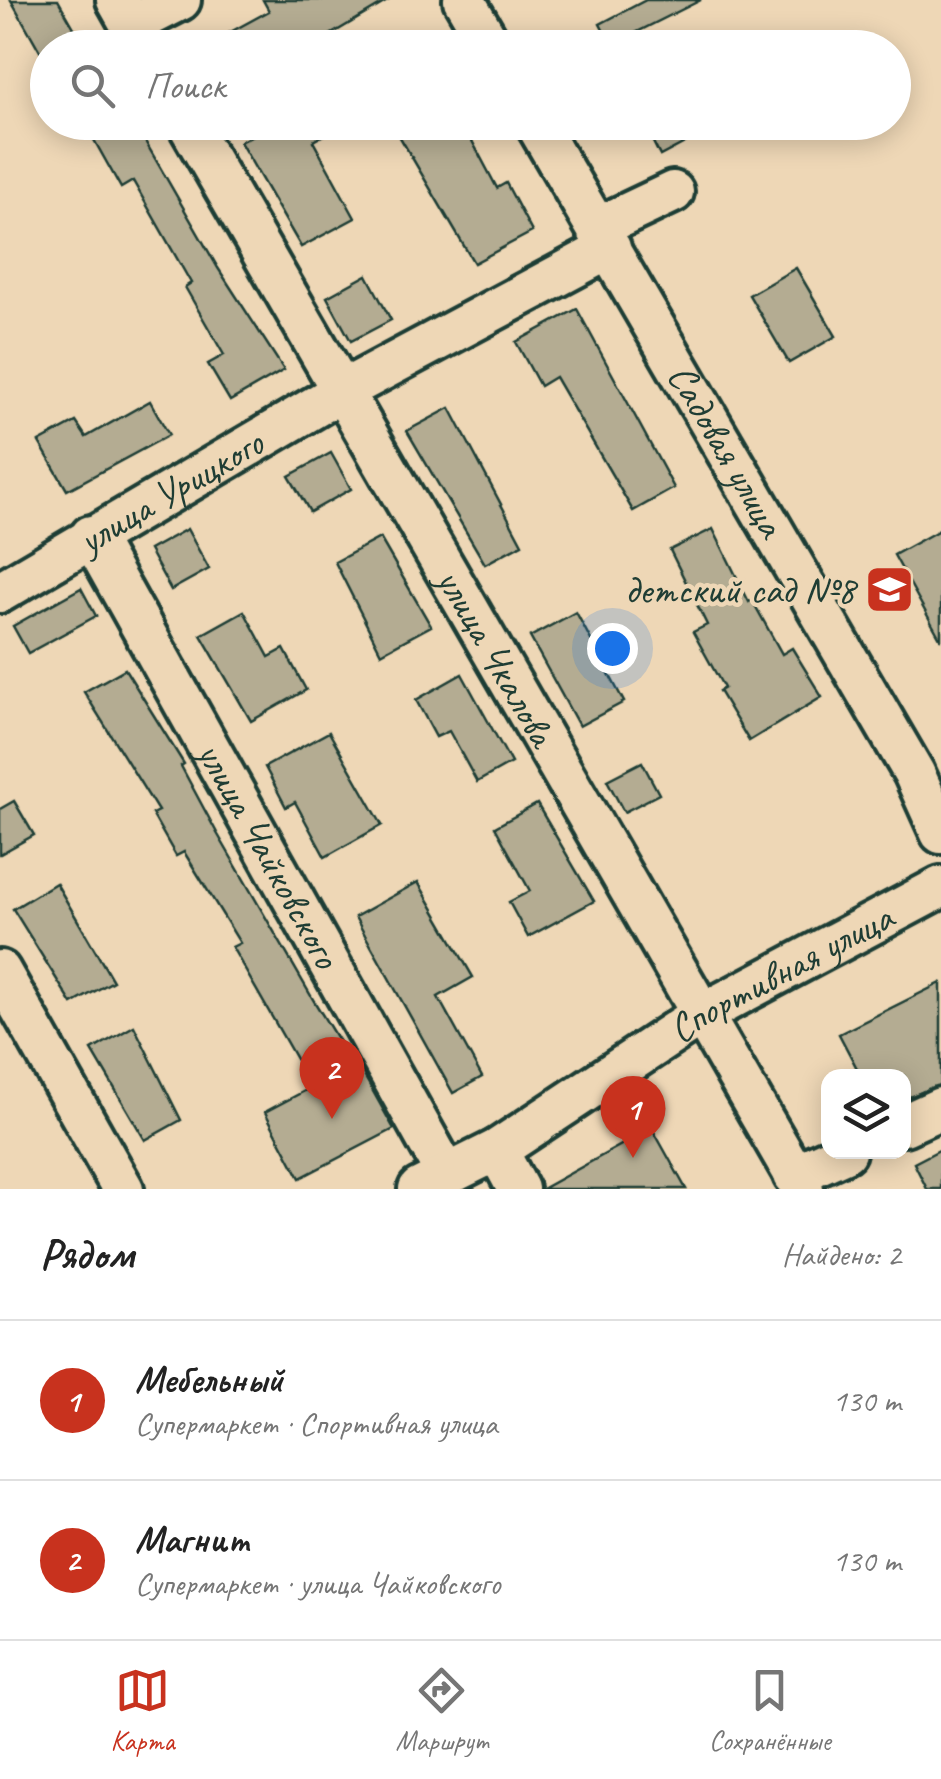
<!DOCTYPE html>
<html lang="ru">
<head>
<meta charset="utf-8">
<style>
  :root { --surface:#fff; --page:#f6f6f6; --text:#222; --muted:#767676; --line:#e0e0e0; --accent:#c8321e }
  body { margin:0; font-family:Caveat,sans-serif; background:var(--page); color:var(--text) }
  .controls { position:absolute; right:30px; bottom:30px; display:grid; overflow:hidden; border-radius:20px; box-shadow:0 5px 25px #0003 }
  .controls button { width:90px; height:90px; display:grid; place-items:center; padding:0; border:0; border-bottom:2px solid var(--line); background:var(--surface); color:var(--text); font:50px sans-serif }
  .you { position:absolute; left:612px; top:648px; width:35px; height:35px; margin:-25px; border:8px solid #fff; border-radius:50%; background:#1a73e8; box-shadow:0 0 0 15px #1a73e833 }
  .badge { display:grid; place-items:center; width:65px; height:65px; border-radius:50%; background:var(--accent); color:#fff; font-size:32px; font-weight:700 }
  .pin { position:absolute; translate:-50% -82px; filter:drop-shadow(0 2px 5px #0008) }
  .pin::after { content:''; position:absolute; top:52px; width:35px; height:30px; background:inherit; clip-path:polygon(0 0,100% 0,50% 100%) }
  .list { margin:0; padding:0; list-style:none }
  h2 { display:flex; justify-content:space-between; align-items:center; height:130px; margin:0; padding:0 40px; font-size:42px }
  h2 small { font-size:32px; font-weight:400; color:var(--muted) }
  .list li { display:grid; grid-template-columns:65px 1fr auto; gap:30px; align-items:center; box-sizing:border-box; height:160px; padding:0 40px; border-top:2px solid var(--line) }
  .list b { display:block; font-size:38px; white-space:nowrap }
  .list p { margin:0; font-size:32px; white-space:nowrap; color:var(--muted) }
  .list em { font-size:32px; font-style:normal; color:var(--muted) }
  .icon { flex:none; width:55px; height:55px; fill:none; stroke:currentColor; stroke-width:2; stroke-linecap:round; stroke-linejoin:round }
  .map { position:relative; flex:none; width:941px; height:1189px; overflow:hidden }
  .search { position:absolute; background:var(--surface); box-shadow:0 5px 25px #0003; left:30px; right:30px; top:30px; height:110px; display:flex; align-items:center; gap:25px; box-sizing:border-box; padding:0 35px; border-radius:55px; color:var(--muted); font-size:38px }
  .sheet { height:450px; background:var(--surface) }
  nav { display:flex; justify-content:space-around; align-items:center; box-sizing:border-box; height:140px; border-top:2px solid var(--line); background:var(--surface); font-size:28px; color:var(--muted) }
  nav a { display:grid; justify-items:center; gap:5px }
  nav .on { color:var(--accent) }
  .map>svg:first-child { display:block }
  .building { fill:#b4ac92; stroke:#1f3d34; stroke-width:2.5 }
  .lines { fill:none; stroke-linecap:round; stroke-linejoin:round }
  .minor-casing { stroke:#1f3d34; stroke-width:48 }
  .minor { stroke:#eed7b6; stroke-width:40 }
  .labels { text-anchor:middle; dominant-baseline:central; stroke-width:9; stroke-linejoin:round; paint-order:stroke }
  .street-label { font-size:40px; fill:#1f3d34; stroke:#eed7b6 }
  .poi-label { font-size:40px; fill:#1f3d34; stroke:#eed7b6; text-anchor:end }
</style>
</head>
<body>
<div class="map">
<svg width="941" height="1189" viewBox="0 0 941 1189">
  <rect width="100%" height="100%" fill="#eed7b6"/>
  <filter id="ink" filterUnits="userSpaceOnUse"><feTurbulence type="fractalNoise" baseFrequency=".01" numOctaves="2"/><feDisplacementMap in="SourceGraphic" scale="20" xChannelSelector="R" yChannelSelector="G"/><feConvolveMatrix kernelMatrix="1 2 1 2 8 2 1 2 1" color-interpolation-filters="sRGB"/></filter>
  <g filter="url(#ink)">
    <!-- building -->
    <g class="building">
      <path d="M11,0H58L77,33L41,53Z"/>
      <path d="M263,0H389L308,48H201L269,11Z"/>
      <path d="M646,0H701L611,45L600,24Z"/>
      <path d="M121,122H134L218,268L284,370L230,401L208,364L224,355L185,287L191,283L133,181L121,188L93,138Z"/>
      <path d="M276,122H347L313,141L355,218L301,247L240,142Z"/>
      <path d="M391,122H462L497,188L506,183L532,232L474,263Z"/>
      <path d="M643,122H724L660,156Z"/>
      <path d="M796,268L836,336L789,363L749,295Z"/>
      <path d="M367,275L391,320L351,341L327,297Z"/>
      <path d="M577,309L674,488L633,511L555,377L540,386L516,342Z"/>
      <path d="M150,401L169,435L67,490L39,442L76,422L86,437Z"/>
      <path d="M450,408L522,544L485,564L407,431Z"/>
      <path d="M331,453L351,489L310,512L289,476Z"/>
      <path d="M187,529L209,569L171,590L149,550Z"/>
      <path d="M713,529L749,602L752,600L782,654L792,648L822,697L749,741L719,691L724,688L693,632L707,625L670,550Z"/>
      <path d="M941,529V640L894,555Z"/>
      <path d="M380,538L431,626L381,653L335,562Z"/>
      <path d="M81,588L96,616L28,653L13,626Z"/>
      <path d="M244,611L269,657L284,649L306,690L251,721L201,635Z"/>
      <path d="M576,612L624,702L579,726L530,637Z"/>
      <path d="M125,669L184,764L181,766L217,833L314,1001L353,1065L357,1063L394,1129L300,1178L265,1112L312,1087L232,947L240,943L184,852L176,856L152,814L158,811L84,692Z"/>
      <path d="M462,674L511,763L477,782L449,731L436,737L416,700Z"/>
      <path d="M329,732L382,825L325,857L295,802L286,807L265,767Z"/>
      <path d="M642,762L659,794L624,812L607,780Z"/>
      <path d="M14,801L34,835L0,854V809Z"/>
      <path d="M537,804L594,901L528,937L509,902L530,891L495,827Z"/>
      <path d="M418,882L473,977L438,997L482,1077L453,1093L355,917Z"/>
      <path d="M56,883L113,981L72,1004L13,909Z"/>
      <path d="M941,983V1085L904,1099V1076H861L839,1034Z"/>
      <path d="M134,1026L181,1120L145,1140L92,1050Z"/>
      <path d="M652,1128L686,1189H542Z"/>
      <path d="M941,1149V1189H927L914,1163Z"/>
    </g>
    <g class="lines">
      <defs>
        <g id="minor">
          <path d="M117,0L144,48"/>
          <path d="M464,0L492,48"/>
          <path d="M131,25L180,0"/>
          <path id="s1" d="M187,122L803,1189"/>
          <path id="s2" d="M535,122L914,773L941,833"/>
          <path d="M597,228L673,192"/>
          <path id="s3" d="M91,536L447,1175"/>
          <path id="s4" d="M0,592L342,391L610,248"/>
          <path d="M0,971L123,1189"/>
          <path d="M904,1125L941,1108"/>
          <path d="M497,1150L518,1189"/>
          <path d="M794,1175L845,1152"/>
          <path id="s5" d="M419,1189L497,1150L702,1014L941,887"/>
        </g>
      </defs>
      <!-- minor casing -->
      <use href="#minor" class="minor-casing"/>
      <!-- minor -->
      <use href="#minor" class="minor"/>
    </g>
  </g>
  <!-- icons -->
  <defs>
    <symbol id="school-square" viewBox="-11 -11 22 22"><rect x="-9" y="-9" width="18" height="18" rx="4" fill="#c8321e" stroke="#eed7b6"/><path d="M0-5L7-2L0 1L-7-2ZM-4 1L0 2.5L4 1V4Q0 6-4 4Z" fill="#fff"/></symbol>
  </defs>
  <g fill-rule="evenodd">
    <use href="#school-square" x="862" y="562" width="55" height="55"/>
  </g>
  <g class="labels">
    <!-- street labels -->
    <g class="street-label">
      <text stroke="none"><textPath href="#s2" startOffset="380">Садовая улица</textPath></text>
      <text stroke="none"><textPath href="#s4" startOffset="198">улица Урицкого</textPath></text>
      <text stroke="none"><textPath href="#s1" startOffset="618">улица Чкалова</textPath></text>
      <text stroke="none"><textPath href="#s3" startOffset="365">улица Чайковского</textPath></text>
      <text stroke="none"><textPath href="#s5" startOffset="422">Спортивная улица</textPath></text>
    </g>
    <!-- poi labels -->
    <g class="poi-label">
      <text x="855" y="590">детский сад №8</text>
    </g>
  </g>
</svg>
<div class="controls">
<button><svg class="icon" aria-label="layers" viewBox="0 0 24 24"><path d="M12 4l9 5-9 5-9-5zM3 14l9 5 9-5"/></svg></button>
</div>
<div class="you"></div>
<div class="pin badge" style="left:633px;top:1158px">1</div>
<div class="pin badge" style="left:332px;top:1119px">2</div>
<div class="search"><svg class="icon" aria-label="search" viewBox="0 0 24 24"><circle cx="10" cy="10" r="6"/><path d="M15 15l6 6"/></svg>Поиск</div>
</div>
<section class="sheet">
<h2>Рядом<small>Найдено: 2</small></h2>
<ul class="list">
<li><span class="badge">1</span><div><b>Мебельный</b><p>Супермаркет · Спортивная улица</p></div><em>130 m</em></li>
<li><span class="badge">2</span><div><b>Магнит</b><p>Супермаркет · улица Чайковского</p></div><em>130 m</em></li>
</ul>
</section>
<nav>
<a class="on"><svg class="icon" aria-label="map" viewBox="0 0 24 24"><path d="M3 6l6-2 6 2 6-2v14l-6 2-6-2-6 2zM9 4v14M15 6v14"/></svg>Карта</a>
<a><svg class="icon" aria-label="directions" viewBox="0 0 24 24"><path d="M12 3l9 9-9 9-9-9zM9 14v-3h6M13 9l2 2-2 2"/></svg>Маршрут</a>
<a><svg class="icon" aria-label="saved" viewBox="0 0 24 24"><path d="M7 4h10v16l-5-4-5 4z"/></svg>Сохранённые</a>
</nav>
</body>
</html>
